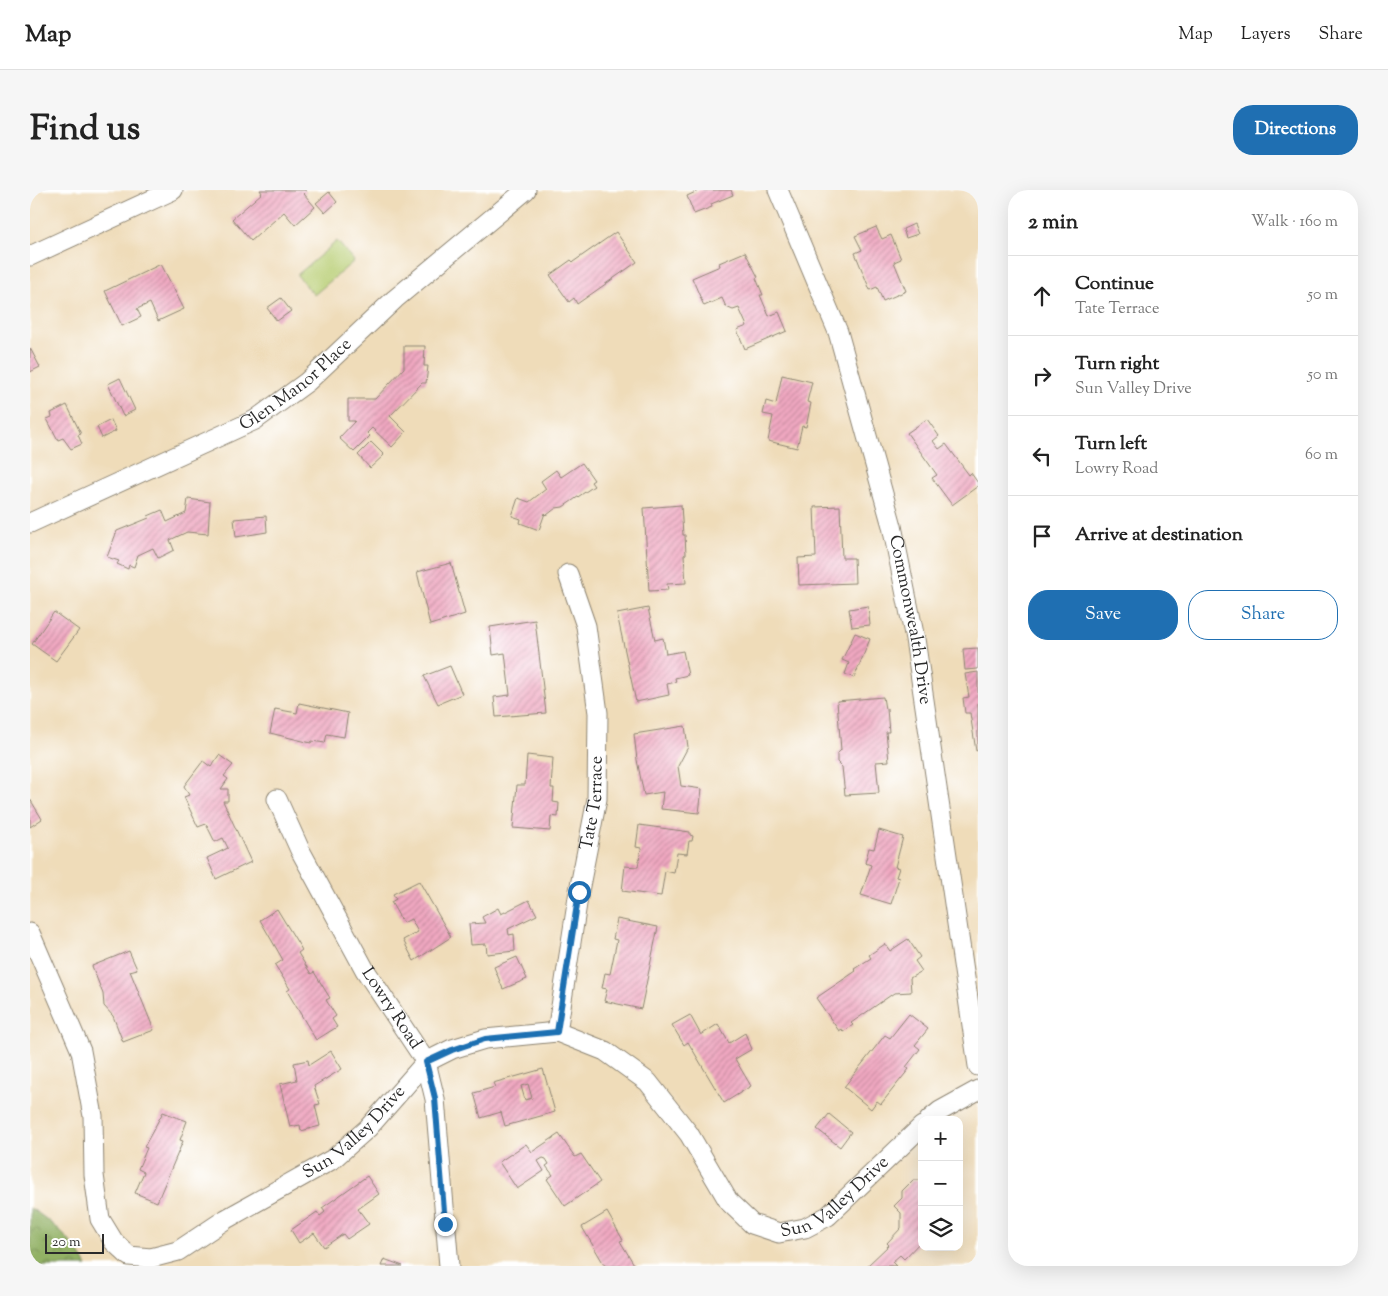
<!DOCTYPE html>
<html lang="en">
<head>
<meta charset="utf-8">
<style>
  :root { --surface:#fff; --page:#f6f6f6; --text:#222; --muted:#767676; --line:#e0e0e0; --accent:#1f6fb2 }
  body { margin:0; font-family:"Sorts Mill Goudy",serif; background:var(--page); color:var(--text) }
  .controls { position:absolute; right:15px; bottom:15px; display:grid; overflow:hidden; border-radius:10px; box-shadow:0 5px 20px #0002 }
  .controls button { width:45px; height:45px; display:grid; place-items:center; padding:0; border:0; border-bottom:1px solid var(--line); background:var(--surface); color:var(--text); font:25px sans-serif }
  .scale { position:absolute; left:15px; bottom:12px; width:59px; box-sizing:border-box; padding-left:5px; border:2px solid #2b2b2b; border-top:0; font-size:14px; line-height:18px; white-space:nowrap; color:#2b2b2b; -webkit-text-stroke:4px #fff; paint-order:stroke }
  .stop { position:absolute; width:15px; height:15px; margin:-11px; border:4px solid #1f6fb2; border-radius:50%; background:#fff }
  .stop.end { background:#1f6fb2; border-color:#fff; box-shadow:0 1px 5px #0008 }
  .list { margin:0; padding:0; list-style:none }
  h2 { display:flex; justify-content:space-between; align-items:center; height:65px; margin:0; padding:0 20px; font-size:21px }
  h2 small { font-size:16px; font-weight:400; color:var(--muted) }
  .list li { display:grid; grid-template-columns:32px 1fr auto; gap:15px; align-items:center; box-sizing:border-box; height:80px; padding:0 20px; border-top:1px solid var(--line) }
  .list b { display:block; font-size:19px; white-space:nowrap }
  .list p { margin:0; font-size:16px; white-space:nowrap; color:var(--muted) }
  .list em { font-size:16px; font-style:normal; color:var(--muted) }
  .actions { display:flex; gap:10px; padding:15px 20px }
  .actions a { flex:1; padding:11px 0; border:1px solid var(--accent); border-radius:20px; text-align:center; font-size:18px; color:var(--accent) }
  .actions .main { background:var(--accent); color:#fff }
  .icon { flex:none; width:28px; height:28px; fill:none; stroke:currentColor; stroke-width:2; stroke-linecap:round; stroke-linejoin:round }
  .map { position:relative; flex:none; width:948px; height:1076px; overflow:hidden; border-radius:20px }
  header { display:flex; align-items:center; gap:30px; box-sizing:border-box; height:70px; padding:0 25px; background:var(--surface); border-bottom:1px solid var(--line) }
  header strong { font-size:24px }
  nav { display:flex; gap:28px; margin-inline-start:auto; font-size:18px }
  .intro { display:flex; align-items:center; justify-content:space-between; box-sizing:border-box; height:120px; padding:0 30px }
  h1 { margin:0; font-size:35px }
  .button { padding:12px 22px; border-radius:20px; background:var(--accent); color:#fff; font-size:18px; font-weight:700 }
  main { display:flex; gap:30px; padding:0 30px }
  aside { flex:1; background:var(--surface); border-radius:20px; box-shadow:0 5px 20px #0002 }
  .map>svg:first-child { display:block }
  .forest { fill:url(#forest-crowns); stroke:#5e6e48 }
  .park { fill:#b8ce73; stroke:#727c4f }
  .building { fill:url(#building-hatch); fill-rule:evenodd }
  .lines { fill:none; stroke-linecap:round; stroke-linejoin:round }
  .street-casing { stroke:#8d8472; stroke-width:21 }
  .street { stroke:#fff; stroke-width:19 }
  .route { stroke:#1f6fb2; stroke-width:6 }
  .labels { text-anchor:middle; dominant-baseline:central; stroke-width:4; stroke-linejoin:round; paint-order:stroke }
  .street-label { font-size:18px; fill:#2b2b2b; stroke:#fff }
</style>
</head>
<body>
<header>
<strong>Map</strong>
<nav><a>Map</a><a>Layers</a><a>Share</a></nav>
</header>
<div class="intro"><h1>Find us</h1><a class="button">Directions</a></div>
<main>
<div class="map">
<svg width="948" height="1076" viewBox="0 0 948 1076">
  <defs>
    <pattern id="forest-crowns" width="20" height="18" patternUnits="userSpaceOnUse" patternTransform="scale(1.25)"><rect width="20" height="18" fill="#92b165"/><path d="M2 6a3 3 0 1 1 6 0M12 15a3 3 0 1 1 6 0" fill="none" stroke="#779053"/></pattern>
    <pattern id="building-hatch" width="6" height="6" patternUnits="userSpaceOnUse" patternTransform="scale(1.25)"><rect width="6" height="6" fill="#f0a8c1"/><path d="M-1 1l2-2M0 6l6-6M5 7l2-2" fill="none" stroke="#c3899d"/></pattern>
  </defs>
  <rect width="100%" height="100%" fill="#fff"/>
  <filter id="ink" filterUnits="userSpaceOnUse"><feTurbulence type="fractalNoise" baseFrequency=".02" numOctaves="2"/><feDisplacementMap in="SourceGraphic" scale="10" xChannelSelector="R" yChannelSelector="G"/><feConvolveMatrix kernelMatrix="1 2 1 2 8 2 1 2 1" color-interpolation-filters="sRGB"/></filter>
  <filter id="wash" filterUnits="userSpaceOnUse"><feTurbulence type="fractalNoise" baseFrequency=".0096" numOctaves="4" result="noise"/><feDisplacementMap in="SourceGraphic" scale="20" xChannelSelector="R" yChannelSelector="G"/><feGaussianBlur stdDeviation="1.12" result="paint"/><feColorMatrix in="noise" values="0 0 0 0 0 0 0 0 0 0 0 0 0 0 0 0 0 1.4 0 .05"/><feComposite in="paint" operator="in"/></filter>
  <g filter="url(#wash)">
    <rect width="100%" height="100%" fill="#efdcb9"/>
    <!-- forest -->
    <path class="forest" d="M0,1018C22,1031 45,1053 57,1076H0Z"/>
    <!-- park -->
    <path class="park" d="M307,51L324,71L284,105L267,85Z"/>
    <g id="blocks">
      <!-- building -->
      <g class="building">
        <path d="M230,0H275L276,2L274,4L285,17L265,35L254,22L221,51L202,29L232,3Z"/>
        <path d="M670,0H701L703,5L681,14L682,17L664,24L657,6Z"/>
        <path d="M299,2L307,12L295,23L286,13Z"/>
        <path d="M884,34L888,44L876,48L873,39Z"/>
        <path d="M846,37L852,49L861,45L871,69L864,72L876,101L853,111L847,97L840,100L825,63L832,60L825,46Z"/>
        <path d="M586,42L607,72L547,114L544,108L539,112L520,85L541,70L543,72Z"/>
        <path d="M715,62L728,87L726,88L733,105H730L739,126L749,122L757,141L715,159L707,140L717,136L709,118L703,120L696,117L692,108L674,116L662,88L690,76L689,73Z"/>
        <path d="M131,74L154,119L128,131L120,113L107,119L111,127L92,136L75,101Z"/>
        <path d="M251,108L261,121L247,131L237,118Z"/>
        <path d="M374,156H395L394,176H398L396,193H392L360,226L376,242L362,257L342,238L337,243L340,246L324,262L309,248L325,231H318V209H345L374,178Z"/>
        <path d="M0,158L10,177L0,182Z"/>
        <path d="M752,185L782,192L777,212L781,213L776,237L772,236L767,258L738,251L743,226L733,224L736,211L746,214Z"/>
        <path d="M90,188L105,220L93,226L78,194Z"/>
        <path d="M37,215L51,244L48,245L52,254L41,259L33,248L28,250L17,229L22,227L21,223Z"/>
        <path d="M897,229L909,246L903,251L909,259L916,254L939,285L941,283L948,293V296L922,315L902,288L907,285L877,243Z"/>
        <path d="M81,230L86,241L72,248L67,237Z"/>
        <path d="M341,252L354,265L340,278L328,265Z"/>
        <path d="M552,273L564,290L561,292L564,296L533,317L526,318L517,325L515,323L509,340L490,333L491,329L482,326L488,308L499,312L516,299L511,291L526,280L531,287Z"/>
        <path d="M158,309L180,312L178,344L157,342L140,350L144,360L128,368L123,358L108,365L104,377L99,375L98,379L87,374L89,371L77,367L87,341L119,328L118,326L132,320L137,332L156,323Z"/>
        <path d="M651,315L653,345H655L656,364L654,365L656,393L637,394L638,400L619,401L614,318Z"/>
        <path d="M810,316L812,368H824L825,393L769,395L768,368L786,367L784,317Z"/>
        <path d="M236,326L237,342L206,347L204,329Z"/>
        <path d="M421,373L435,424L400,435L387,382Z"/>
        <path d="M838,416L840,435L822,437L819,419Z"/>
        <path d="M618,418L625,450L633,448L636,464L653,461L658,485L645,488L646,492L637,494L639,505L606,512L587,424Z"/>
        <path d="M24,422L49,440L26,471L2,454Z"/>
        <path d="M505,430L516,523L466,527L464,507L480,505L475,463L463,465L460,437Z"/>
        <path d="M825,443L840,449L824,488L815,484L819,473L812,470Z"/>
        <path d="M948,458V479L935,480L933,459Z"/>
        <path d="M420,476L432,504L408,514L394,486Z"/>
        <path d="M948,482V560L946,561L940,523H935L933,508L939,507L935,484Z"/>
        <path d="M853,507L855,519H857L859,542H856L859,571L846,572L849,603L815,605L812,577L807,572V564L811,560L807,511Z"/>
        <path d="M269,513L318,523L314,547L297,544L295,553L282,551L281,553L240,543L245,519L267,523Z"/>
        <path d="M655,536L658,557L648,576L651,596L672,599L669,623L631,619L633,602L614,605L607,570L604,544Z"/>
        <path d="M189,565L203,575L194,586L198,589L191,599H198V611H193L221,672L186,689L177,668L198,658L193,648L185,652L176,634L168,637L154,607L159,605L154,596L173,571L181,577Z"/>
        <path d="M497,565L523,568L521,598H524L523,612L529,613L528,627L521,626L520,641L483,638L487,595H495Z"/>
        <path d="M0,609L12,629L0,637Z"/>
        <path d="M609,635L660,642V645L663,646L662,651H659L657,664L647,663L644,683L635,681L631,706L592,701L595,676L608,677L611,658L606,657Z"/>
        <path d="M849,640L873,647L865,677L869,678L866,687L869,688L861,714L831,705L841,675L835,673L839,658L844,659Z"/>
        <path d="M389,691L421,747L384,771L373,750L388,742L381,729L373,733L361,712L366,709L363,704Z"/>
        <path d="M499,710L507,725L478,739L479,745L484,744L485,761L457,764L456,754L441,755L439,734L455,733L452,727L468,718L471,724Z"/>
        <path d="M247,719L272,760L268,763L281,784L284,782L300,808L296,810L306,826L302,829L307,837L286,850L257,801L260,799L245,775L253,770L230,730Z"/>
        <path d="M587,729L628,737L611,819L574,811L577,799L572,798L575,783L580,784L587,750L583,749Z"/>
        <path d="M878,749L890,767L885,771L892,781L880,788L881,802L864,803L821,833L823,835L813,842L812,839L809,841L786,808L826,781L824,779L841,768L839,765L855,754L860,761Z"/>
        <path d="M99,761L107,779L100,781L124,840L93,852L83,826L74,816L73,804L62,776Z"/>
        <path d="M487,767L497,789L473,799L464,777Z"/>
        <path d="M879,824L898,839L885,855L890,859L876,877L879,879L851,914L847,911L841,919L814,897L855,845L860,848Z"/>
        <path d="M660,825L671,845L688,834L699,853L715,843L722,859L705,869L721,896L694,913L658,852L654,855L642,835Z"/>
        <path d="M301,861L312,879L284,896L290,914L285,915L290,936L271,941L270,935L260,937L250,894L267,890L264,873L278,870L279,875Z"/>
        <path d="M513,879L525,922L475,936L471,922L451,928L444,903L465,897L463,893ZM498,894L502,908L495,910L491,896Z"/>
        <path d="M133,922L157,931L150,950L153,951L127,1012L105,1003L114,982L108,979L117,958L114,957Z"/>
        <path d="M799,924L821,942L810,957L787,939Z"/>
        <path d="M529,944L545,967L551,964L570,992L535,1016L517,989L523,985L516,976L519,974L516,969L513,968L508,971L514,981L487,999L469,972L496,954L502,962Z"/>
        <path d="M337,986L349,1004L328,1019L339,1034L317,1049L313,1044L294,1057L284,1043L269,1053L261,1040L287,1022L290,1026L295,1022L292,1018Z"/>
        <path d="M892,987V1050L874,1069L870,1065L862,1072L866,1076H837L859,1055L857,1053L871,1038V1023L864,1016L872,1008V1001L883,990H889Z"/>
        <path d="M577,1022L593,1050L590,1051L605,1076H575L552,1037Z"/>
        <path d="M354,1069L373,1076H351Z"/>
      </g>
    </g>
  </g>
  <g filter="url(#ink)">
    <use href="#blocks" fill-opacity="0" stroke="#8d8472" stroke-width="1"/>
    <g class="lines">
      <defs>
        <g id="street">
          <path id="s1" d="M748,0L808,142L862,336L885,449L948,876"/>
          <path d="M0,66L143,0"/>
          <path id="s2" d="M0,333L225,230L277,192L365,109L496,0"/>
          <path id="s3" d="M247,609L270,660L335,780L396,872L405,909L419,1076"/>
          <path id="s4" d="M0,743L51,861L63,926L64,985L70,1029L84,1052L99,1066L121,1068L148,1061L196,1029L303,969L338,938L396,872L422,859L455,849L527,842L575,861L618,892L659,944L699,1012L722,1034L749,1043L775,1038L798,1026L892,936"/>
          <path id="s5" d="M527,842L549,701L567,609L568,523L556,436L538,384"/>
          <path d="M899,930L910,921L948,900"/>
        </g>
      </defs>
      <!-- street casing -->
      <use href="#street" class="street-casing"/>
      <!-- street -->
      <use href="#street" class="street"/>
    </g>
  </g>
  <g class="lines" filter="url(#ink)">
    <!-- route -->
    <path class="route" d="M415,1034L405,908L396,872L422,860L455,849L527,842L549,702"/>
  </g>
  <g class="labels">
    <!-- street labels -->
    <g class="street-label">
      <text stroke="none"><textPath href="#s2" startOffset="301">Glen Manor Place</textPath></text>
      <text stroke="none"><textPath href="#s1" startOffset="451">Commonwealth Drive</textPath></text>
      <text stroke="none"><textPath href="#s5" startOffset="232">Tate Terrace</textPath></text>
      <text stroke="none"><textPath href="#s3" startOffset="239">Lowry Road</textPath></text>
      <text stroke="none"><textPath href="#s4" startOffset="609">Sun Valley Drive</textPath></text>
      <text stroke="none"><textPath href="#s4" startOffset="1224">Sun Valley Drive</textPath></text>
    </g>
  </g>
</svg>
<div class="controls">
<button>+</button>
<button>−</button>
<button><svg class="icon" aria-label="layers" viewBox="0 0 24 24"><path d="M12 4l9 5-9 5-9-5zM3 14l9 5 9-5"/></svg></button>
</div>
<div class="scale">20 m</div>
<div class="stop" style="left:549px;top:702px"></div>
<div class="stop end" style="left:415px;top:1034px"></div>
</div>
<aside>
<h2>2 min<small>Walk · 160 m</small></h2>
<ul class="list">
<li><svg class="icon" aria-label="ahead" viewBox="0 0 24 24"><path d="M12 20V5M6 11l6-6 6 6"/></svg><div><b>Continue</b><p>Tate Terrace</p></div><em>50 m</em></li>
<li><svg class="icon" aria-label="right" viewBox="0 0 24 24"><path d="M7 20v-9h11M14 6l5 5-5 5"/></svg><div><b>Turn right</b><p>Sun Valley Drive</p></div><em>50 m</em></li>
<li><svg class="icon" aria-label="left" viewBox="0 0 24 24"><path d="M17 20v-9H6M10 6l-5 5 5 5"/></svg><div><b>Turn left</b><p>Lowry Road</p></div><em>60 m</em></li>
<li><svg class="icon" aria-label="arrive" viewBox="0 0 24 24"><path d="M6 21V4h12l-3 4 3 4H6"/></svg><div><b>Arrive at destination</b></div></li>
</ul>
<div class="actions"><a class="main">Save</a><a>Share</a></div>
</aside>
</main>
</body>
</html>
